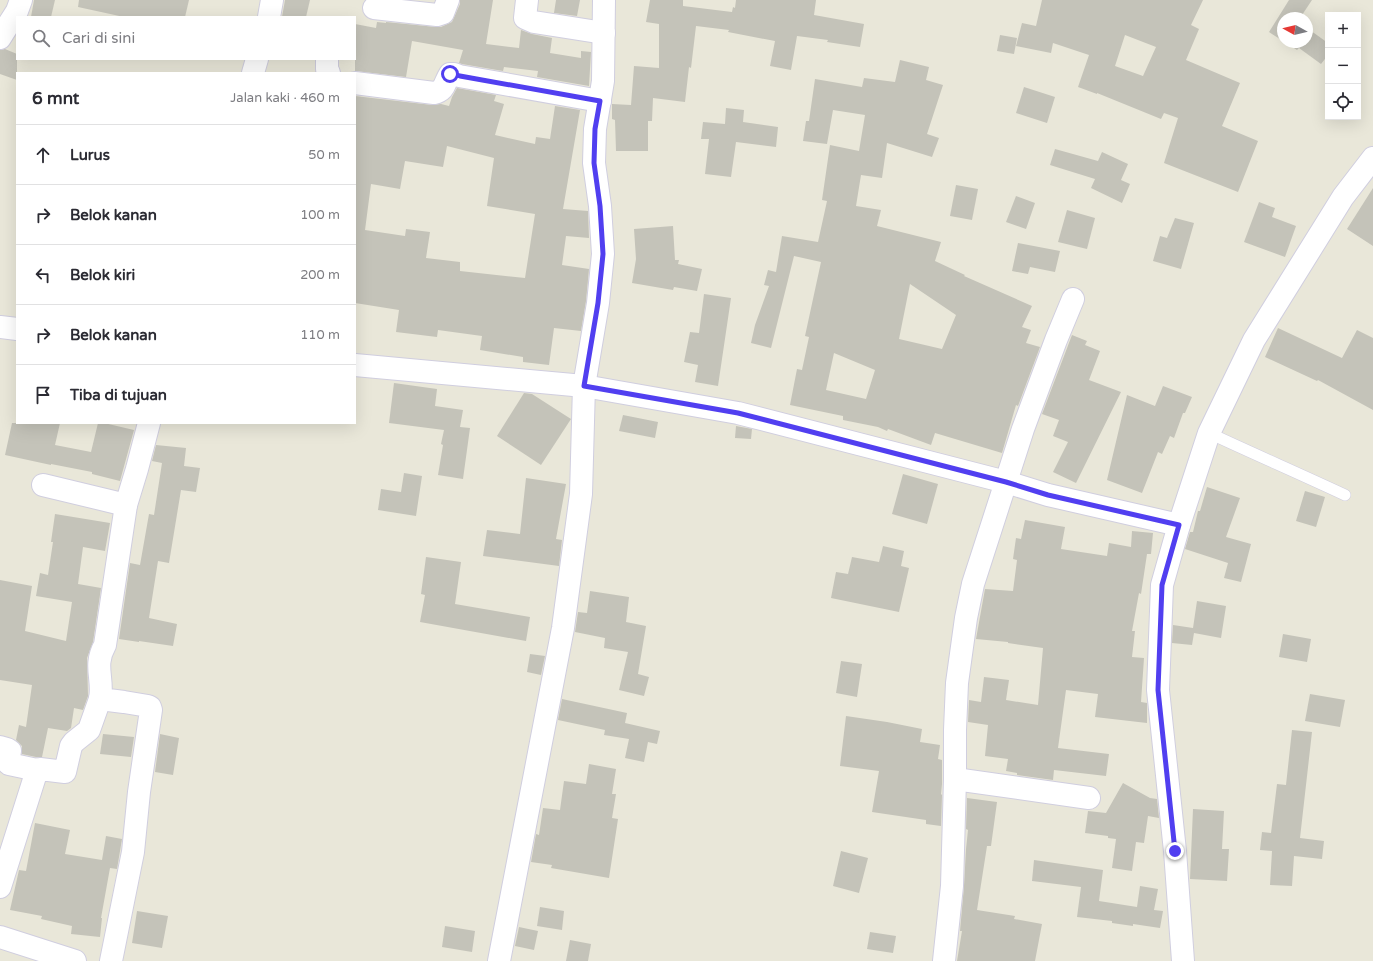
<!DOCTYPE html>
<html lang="id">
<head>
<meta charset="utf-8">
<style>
  :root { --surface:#fff; --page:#f2f2f3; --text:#2b2b33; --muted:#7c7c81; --line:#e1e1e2 }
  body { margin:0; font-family:"Varela Round",sans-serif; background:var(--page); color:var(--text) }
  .controls { position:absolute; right:12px; top:12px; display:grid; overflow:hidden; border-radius:0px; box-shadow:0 4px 16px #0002 }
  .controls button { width:36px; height:36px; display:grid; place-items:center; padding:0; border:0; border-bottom:1px solid var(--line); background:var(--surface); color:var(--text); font:20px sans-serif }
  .compass { position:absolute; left:1277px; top:12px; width:36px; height:36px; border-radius:50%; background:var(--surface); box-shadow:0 4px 16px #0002; rotate:278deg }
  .stop { position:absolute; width:12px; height:12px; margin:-9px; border:3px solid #513ff0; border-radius:50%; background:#fff }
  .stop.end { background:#513ff0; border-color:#fff; box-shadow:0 1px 4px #0008 }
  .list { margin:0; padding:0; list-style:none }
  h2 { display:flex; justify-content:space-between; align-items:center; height:52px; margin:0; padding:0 16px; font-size:17px }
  h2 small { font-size:13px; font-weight:400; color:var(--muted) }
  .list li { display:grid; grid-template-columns:26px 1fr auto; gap:12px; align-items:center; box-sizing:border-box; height:60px; padding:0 16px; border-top:1px solid var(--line) }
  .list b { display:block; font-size:15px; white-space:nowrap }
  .list em { font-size:13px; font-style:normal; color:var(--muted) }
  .icon { flex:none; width:22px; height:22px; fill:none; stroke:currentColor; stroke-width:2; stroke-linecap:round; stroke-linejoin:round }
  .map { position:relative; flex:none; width:1373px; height:961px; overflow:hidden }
  .search { position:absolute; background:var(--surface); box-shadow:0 4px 16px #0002; left:16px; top:16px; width:340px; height:44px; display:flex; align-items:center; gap:10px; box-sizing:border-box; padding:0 14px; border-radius:0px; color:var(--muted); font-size:15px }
  .panel { position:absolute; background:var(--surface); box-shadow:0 4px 16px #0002; left:16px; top:72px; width:340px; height:352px; border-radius:0px }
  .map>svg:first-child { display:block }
  .building { fill:#c4c3b9; fill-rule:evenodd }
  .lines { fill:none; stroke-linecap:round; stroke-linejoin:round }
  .lane-casing { stroke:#d0cedf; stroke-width:12 }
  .street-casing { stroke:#d0cedf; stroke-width:24 }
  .lane { stroke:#fff; stroke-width:11 }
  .street { stroke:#fff; stroke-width:22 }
  .route { stroke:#513ff0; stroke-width:5 }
</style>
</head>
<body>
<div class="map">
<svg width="1373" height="961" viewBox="0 0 1373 961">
  <rect width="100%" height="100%" fill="#e9e7d9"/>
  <!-- building -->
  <g class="building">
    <path d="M34,0H55L51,17H31Z"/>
    <path d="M79,0H189L185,17H124L78,7Z"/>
    <path d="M285,0H310L306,17H282Z"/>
    <path d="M460,0H493L486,44L519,48L521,30L532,34L552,38L550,53L581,58V51L591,52L589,86L537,77L538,71L504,67L503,71L462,64L459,63L463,50L412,41L406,77L355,71V24L376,28L377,22L386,23V22L436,27H441L452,22L460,4Z"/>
    <path d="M556,0H580L577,16L554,13Z"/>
    <path d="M650,0H683V6L732,12L733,7L735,8L736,0H816L814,15L864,24L860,47L827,42L828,40L797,36L791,70L770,66L775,41L728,32L729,30L696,26L691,68L689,67L685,102L653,98L652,121H648V151H616L615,120L612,119V104L631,105L634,66L659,68V24L646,22Z"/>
    <path d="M1042,0H1203L1191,25L1199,29L1186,60L1240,83L1222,126L1258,141L1238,192L1164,163L1178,118L1164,113L1161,119L1097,93V94L1078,87L1089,55L1053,43L1051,53L1016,46L1022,23L1036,26ZM1125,35L1156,47L1143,76L1115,66Z"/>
    <path d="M1289,0H1312L1300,18H1283V41L1269,32Z"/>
    <path d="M1307,28L1328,43V55L1321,64L1299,48L1297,50L1285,42H1307Z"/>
    <path d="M1000,35L1017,38L1014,54L997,51Z"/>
    <path d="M5,49L17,54V80L0,74V50Z"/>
    <path d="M900,60L929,67L926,80L943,85L927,134L939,138L932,157L887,143L882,178L861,175L856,206L881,210L877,226L941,242L935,261L965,275L964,276L1032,306L1022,327L1031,330L1026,343L1040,347L1018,406L1016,405L1002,453L935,433L931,445L888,429L887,431L878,427L843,420V416L790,405L797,369L802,370L809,337L805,336L821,262L794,256L771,348L751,343L755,325L769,286L764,285L768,270L776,272L782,236L818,242L827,201L822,200L830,145L859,151L865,115L833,110L827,144L803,141L806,121H809L815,79L862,87L864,78L895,82ZM910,284L956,315L942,349L899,339ZM834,353L875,370L866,399L826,390Z"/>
    <path d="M1024,87L1055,97L1047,123L1016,113Z"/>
    <path d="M457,88L496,95L494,101L504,104L495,135L535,144L536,137L550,139L555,106L580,110L563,209L588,211L589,238L566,236L562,265L589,269L586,301L581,331L554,328L549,365L523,362V357L480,350L482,336L438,330L437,337L396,332L399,310L355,303V96L432,105L441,104L449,106L452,97ZM447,146L494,158L487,206L535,214L525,278L460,271V262L426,258L430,232L406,229L405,236L365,230L371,184L400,189L405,161L443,167Z"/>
    <path d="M726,108L744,110L743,122L778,127L776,147L736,142L731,177L705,174L709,139H701L703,122L725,124Z"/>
    <path d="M1055,149L1098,161L1102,152L1128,164L1121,180L1130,184L1122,203L1091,188L1095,179L1050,165Z"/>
    <path d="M956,185L978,189L972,220L950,216Z"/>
    <path d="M1373,188V246L1347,229Z"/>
    <path d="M1016,196L1035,203L1026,229L1006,222Z"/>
    <path d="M1259,202L1275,208L1272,217L1296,226L1285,257L1244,242Z"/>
    <path d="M1067,210L1095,218L1087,249L1058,242Z"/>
    <path d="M1175,218L1194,223L1181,269L1153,261L1160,236L1167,238Z"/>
    <path d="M673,226L675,260H679L678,264L702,269L697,291L674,287L673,290L632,283L636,259L634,229Z"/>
    <path d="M1018,243L1060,251L1055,272L1030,267L1028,274L1012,271Z"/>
    <path d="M704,294L731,298L718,386L695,382L698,365L684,362L690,332L699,333Z"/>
    <path d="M1278,328L1342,358L1357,330L1373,338V410L1318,380L1317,381L1265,357Z"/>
    <path d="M1072,335L1087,341L1085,345L1100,351L1089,380L1121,392L1076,483L1053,472L1068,442L1053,436L1059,420L1042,414Z"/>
    <path d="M394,383L437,389L435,406L463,410L460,427L470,428L463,479L438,475L443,445L441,444L444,430L389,423Z"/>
    <path d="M1163,386L1192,397L1185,413H1183L1174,438L1170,436L1162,454L1158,452L1142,493L1107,480L1127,395L1155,406Z"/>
    <path d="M524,393L532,394L571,419L541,465L497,436Z"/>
    <path d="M623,415L658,422L655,438L619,431Z"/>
    <path d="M12,423H60L55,445L91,452L98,423H104L134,430L120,481L92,474V472L51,464V465L5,455Z"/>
    <path d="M736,426L752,429L751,439L735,438Z"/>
    <path d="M156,445L186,448L184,466L200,468L196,492L181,490L169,563L158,561L149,618L177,624L173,646L139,641V642L119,639L130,563L140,565L149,514L154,515L162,463L152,461Z"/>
    <path d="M404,473L422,476L416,516L378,510L381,489L401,492Z"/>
    <path d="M903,474L938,484L927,524L892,514Z"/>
    <path d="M526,478L566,484L556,539L562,540L559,566L483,556L487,530L520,534Z"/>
    <path d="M1207,487L1240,498L1226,537L1251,544L1241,582L1224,578L1228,563L1185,549L1190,532H1193L1198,511H1200Z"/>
    <path d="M1305,491L1325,497L1316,527L1296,521Z"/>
    <path d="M55,514L110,523L105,551L83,547L78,584L101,588L93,642L87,658L88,696L83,710L74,708L71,728L67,731L48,728L42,757H36L22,754V746L16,740L19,725L26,727L32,685L0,680V580L32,586L25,631L66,641L72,602L36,596L40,573L48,575L53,542H51Z"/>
    <path d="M1025,520L1065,527L1061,549L1107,556L1109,543L1131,547L1132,531L1153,533L1151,554H1147L1141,594L1139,593L1132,631H1135L1132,657L1144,658L1141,702L1147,703V723L1095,717L1098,694L1066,690L1058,748L1109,754L1106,776L1054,770L1053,780L1017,775V773L1006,771L1008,759L985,756L988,725L968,722L969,700L981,702L984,677L1009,680L1006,700L1038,705L1043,648L1008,643V642L976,639L985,589L1013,591L1017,560L1013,559L1016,538L1021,539Z"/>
    <path d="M883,546L904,551L901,566L909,568L899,612L831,598L836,572L848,574L852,557L879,562Z"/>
    <path d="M426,557L461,562L455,604L530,617L526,641L420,622L425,595L421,594Z"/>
    <path d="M590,591L629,597L626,622L646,626L638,674L649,677L644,696L619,690L628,652L604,648L605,638L575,632L578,612L587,613Z"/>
    <path d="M1197,601L1226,606L1221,638L1194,633L1192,645L1172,643L1173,625L1193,628Z"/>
    <path d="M1283,634L1311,639L1307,662L1279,657Z"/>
    <path d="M530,654L545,656L541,675L527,672Z"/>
    <path d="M841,661L862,664L857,697L836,693Z"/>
    <path d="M1310,694L1345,700L1340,727L1305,721Z"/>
    <path d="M562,699L627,713L625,723L660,731L657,744L648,742L644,762L625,758L629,739L604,735L605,730L558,720Z"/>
    <path d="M846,716L887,722L922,729L920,742L940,745L938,759L942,760V784L941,794L942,795L941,826L926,824V820L872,812L879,771L840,766Z"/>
    <path d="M1292,730L1312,732L1300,838L1324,841L1322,859L1294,856L1292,886L1270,885L1272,851L1260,850L1262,832L1271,833L1277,784L1286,785Z"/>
    <path d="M103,734L134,737L131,757L100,754Z"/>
    <path d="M160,734L179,738L173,775L155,772Z"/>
    <path d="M589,764L616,769L612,794H616L612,818L618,819L609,878L551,868L552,865L531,862L536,834L539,835L543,808L560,810L564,781L586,784Z"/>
    <path d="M1123,783L1150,798L1157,799L1159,818L1148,816L1144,843L1136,842L1132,871L1112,868L1116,839L1108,838V836L1085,833L1088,811L1106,813Z"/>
    <path d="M967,798L997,802L991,846H987L977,910L1015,916L1014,919L1042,924L1035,961H957L962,931H960L964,886L966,849L968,830L966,829Z"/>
    <path d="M1193,809L1224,811L1222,849H1229L1227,881L1190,879Z"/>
    <path d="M35,823L70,830L65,854L102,860L106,836L122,839L117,869L110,868L101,918H102L100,937L71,934L72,926L41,919L42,916L10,910L19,870L26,871Z"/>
    <path d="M841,851L868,858L859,893L833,886Z"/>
    <path d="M1034,860L1103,870L1099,901L1137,907L1140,886L1158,889L1154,910L1163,911L1160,928L1133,924V926L1112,923V921L1077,917L1081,887L1032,881Z"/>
    <path d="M540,907L564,911L562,930L537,926Z"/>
    <path d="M137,911L168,916L162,948L132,943Z"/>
    <path d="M445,926L475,931L472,952L442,947Z"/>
    <path d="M519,927L538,931L534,950L515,946Z"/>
    <path d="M870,932L896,936L893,953L867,949Z"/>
    <path d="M570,940L591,944L588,961H566Z"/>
  </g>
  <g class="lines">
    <defs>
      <path id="lane" d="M1209,433C1254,454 1300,474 1345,495"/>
      <g id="street">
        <path d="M527,0L525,18L534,22L604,33"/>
        <path d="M374,8L437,15L443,13L448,0"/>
        <path d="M269,17L272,0"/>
        <path d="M0,38L17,11L21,0"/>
        <path d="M327,59V69L329,73"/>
        <path d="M253,73L257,59"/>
        <path d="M355,83L434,93C446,90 444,83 450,74H454L459,76L600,101"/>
        <path d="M0,327L17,329"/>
        <path d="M355,365L584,386L738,413L1006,482L1048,495L1179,525"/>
        <path d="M43,485L126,505"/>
        <path d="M0,747L7,749L10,751L8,763L9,764L37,770"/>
        <path d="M955,779L1089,798"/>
        <path d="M0,887L37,770L40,769L65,772L71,746L74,742L89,730L100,699"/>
        <path d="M0,937L75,961"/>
        <path d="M111,961L133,852L139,792L151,710L150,707L148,706L124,702L100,699C104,679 93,666 105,645L126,505L137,469L149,423"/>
        <path d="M499,961L563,628L581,494L584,386L598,303L603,254L600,206L594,163L595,129L603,81L604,0"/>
        <path d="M944,961L952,886L955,779V730L957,683L966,618L973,584L1023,429L1056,340L1073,299"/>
        <path d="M1183,961L1175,851L1158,690L1162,585L1179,525L1209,433L1254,340L1343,197L1373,158"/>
      </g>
    </defs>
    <!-- lane casing -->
    <use href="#lane" class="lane-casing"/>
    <!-- street casing -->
    <use href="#street" class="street-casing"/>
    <!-- lane -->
    <use href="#lane" class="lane"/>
    <!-- street -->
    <use href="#street" class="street"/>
  </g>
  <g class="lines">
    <!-- route -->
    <path class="route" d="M450,74H454L460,76L600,101L595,129L594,163L600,206L603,254L598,303L584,386L738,413L1006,482L1048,495L1179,525L1162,585L1158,690L1175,851"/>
  </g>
</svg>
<div class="controls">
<button>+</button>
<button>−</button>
<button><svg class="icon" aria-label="locate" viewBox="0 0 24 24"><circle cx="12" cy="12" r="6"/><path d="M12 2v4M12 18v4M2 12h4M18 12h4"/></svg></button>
</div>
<svg class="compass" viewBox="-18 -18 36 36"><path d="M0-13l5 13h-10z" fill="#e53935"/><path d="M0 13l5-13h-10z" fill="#7c7c81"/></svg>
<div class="stop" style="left:450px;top:74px"></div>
<div class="stop end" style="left:1175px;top:851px"></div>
<div class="search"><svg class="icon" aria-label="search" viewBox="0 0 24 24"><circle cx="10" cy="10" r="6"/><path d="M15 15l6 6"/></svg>Cari di sini</div>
<section class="panel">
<h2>6 mnt<small>Jalan kaki · 460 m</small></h2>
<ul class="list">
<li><svg class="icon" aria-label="ahead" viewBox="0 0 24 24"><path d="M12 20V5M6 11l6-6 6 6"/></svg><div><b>Lurus</b></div><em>50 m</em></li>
<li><svg class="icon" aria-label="right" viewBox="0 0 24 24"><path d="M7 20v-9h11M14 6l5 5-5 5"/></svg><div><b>Belok kanan</b></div><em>100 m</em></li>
<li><svg class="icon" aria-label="left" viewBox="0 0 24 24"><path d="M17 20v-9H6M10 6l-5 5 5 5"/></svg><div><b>Belok kiri</b></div><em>200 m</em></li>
<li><svg class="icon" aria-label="right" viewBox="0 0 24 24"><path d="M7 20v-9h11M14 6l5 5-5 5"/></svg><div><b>Belok kanan</b></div><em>110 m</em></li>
<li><svg class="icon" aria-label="arrive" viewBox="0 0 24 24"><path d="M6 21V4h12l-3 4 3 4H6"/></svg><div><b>Tiba di tujuan</b></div></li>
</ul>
</section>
</div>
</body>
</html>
